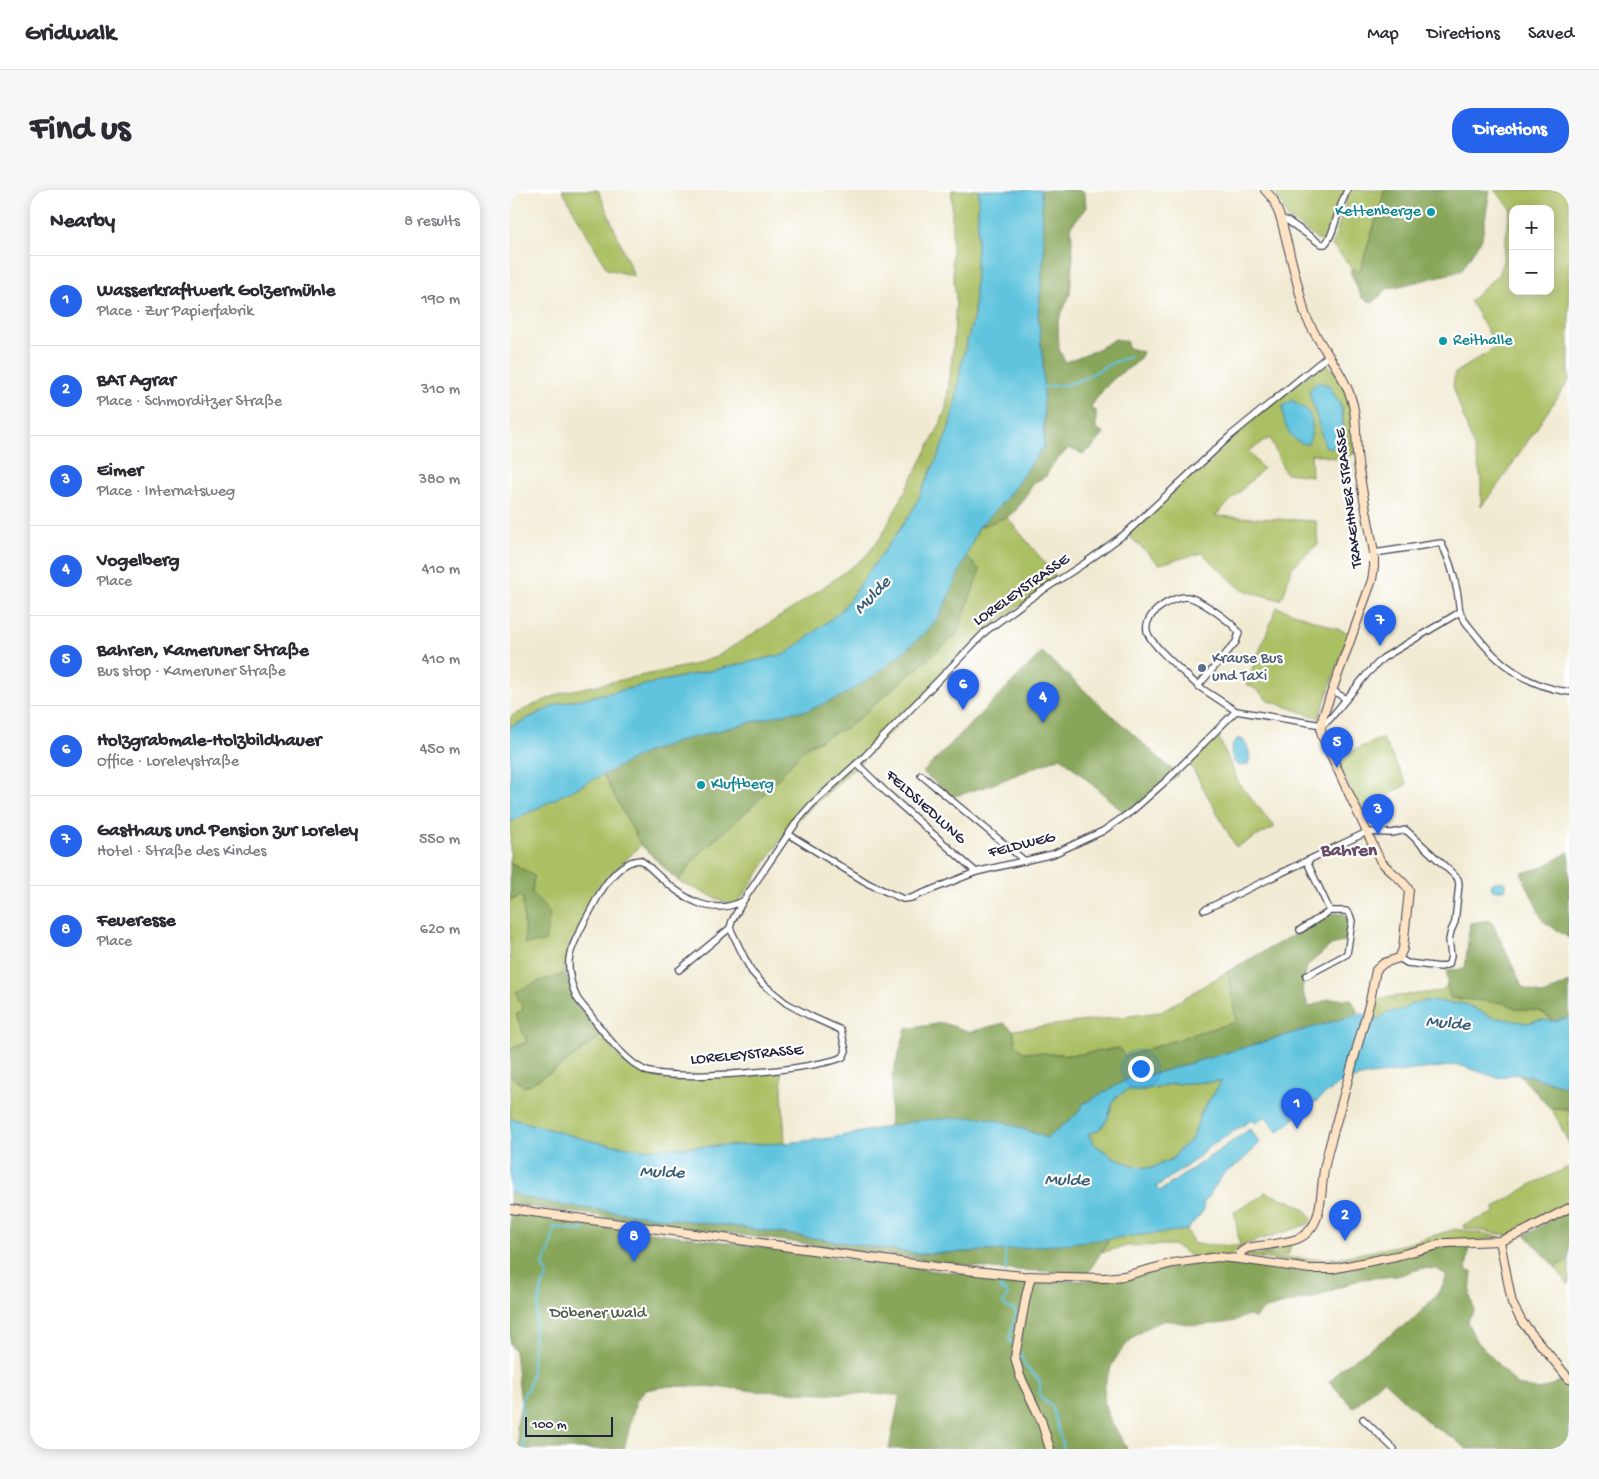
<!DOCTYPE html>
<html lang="en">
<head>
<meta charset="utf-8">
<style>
  :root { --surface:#fff; --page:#f7f7f7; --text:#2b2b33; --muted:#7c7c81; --line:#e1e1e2; --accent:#2563eb }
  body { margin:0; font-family:"Gochi Hand",sans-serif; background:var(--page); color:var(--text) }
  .controls { position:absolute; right:15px; top:15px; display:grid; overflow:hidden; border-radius:10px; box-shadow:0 2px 12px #0003 }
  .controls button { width:45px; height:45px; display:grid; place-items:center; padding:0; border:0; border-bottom:1px solid var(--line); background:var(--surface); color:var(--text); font:25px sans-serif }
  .scale { position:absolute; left:15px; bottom:12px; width:88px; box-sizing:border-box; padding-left:5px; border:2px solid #22223b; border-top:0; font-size:14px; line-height:18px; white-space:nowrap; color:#22223b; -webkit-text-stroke:4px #fff; paint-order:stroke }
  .you { position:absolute; left:630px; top:878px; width:18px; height:18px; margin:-12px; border:4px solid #fff; border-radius:50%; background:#1a73e8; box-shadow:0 0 0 8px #1a73e833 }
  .badge { display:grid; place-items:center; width:32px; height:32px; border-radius:50%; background:var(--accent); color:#fff; font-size:16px; font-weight:700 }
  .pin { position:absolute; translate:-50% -41px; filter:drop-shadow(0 1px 2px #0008) }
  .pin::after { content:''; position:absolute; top:26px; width:18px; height:15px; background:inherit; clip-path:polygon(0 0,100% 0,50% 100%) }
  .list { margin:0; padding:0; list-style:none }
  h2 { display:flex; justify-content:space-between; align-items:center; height:65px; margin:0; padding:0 20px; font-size:21px }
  h2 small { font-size:16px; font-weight:400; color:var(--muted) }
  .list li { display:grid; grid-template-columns:32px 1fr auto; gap:15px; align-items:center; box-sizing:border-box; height:90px; padding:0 20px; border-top:1px solid var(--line) }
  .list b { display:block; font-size:19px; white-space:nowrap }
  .list p { margin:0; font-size:16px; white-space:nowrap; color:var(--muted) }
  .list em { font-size:16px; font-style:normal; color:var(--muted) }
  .map { position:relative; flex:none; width:1059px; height:1259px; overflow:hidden; border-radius:20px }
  header { display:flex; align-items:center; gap:30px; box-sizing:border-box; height:70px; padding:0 25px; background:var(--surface); border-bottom:1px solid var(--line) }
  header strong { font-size:24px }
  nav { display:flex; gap:28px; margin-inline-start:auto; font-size:18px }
  .intro { display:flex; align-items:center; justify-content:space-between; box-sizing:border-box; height:120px; padding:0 30px }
  h1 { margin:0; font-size:35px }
  .button { padding:12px 22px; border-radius:20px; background:var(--accent); color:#fff; font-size:18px; font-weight:700 }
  main { display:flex; gap:30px; padding:0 30px }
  aside { flex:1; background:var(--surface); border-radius:20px; box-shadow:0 2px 12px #0003 }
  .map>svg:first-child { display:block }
  .green { fill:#abbf64; stroke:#667050; fill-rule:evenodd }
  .forest { fill:#88a65a; stroke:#55644a }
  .water { fill:#60c4de; stroke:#41738c; fill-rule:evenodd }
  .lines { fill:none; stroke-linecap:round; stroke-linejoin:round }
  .stream { stroke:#60c4de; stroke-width:2 }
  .street-casing { stroke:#414052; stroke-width:8 }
  .secondary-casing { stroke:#414052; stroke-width:10 }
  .street { stroke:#fff; stroke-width:5.5 }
  .secondary { stroke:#fee4c5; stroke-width:8 }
  .culture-dot { fill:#0f9aa8; stroke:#fff; stroke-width:2 }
  .service-dot { fill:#5c6f8a; stroke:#fff; stroke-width:2 }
  .labels { text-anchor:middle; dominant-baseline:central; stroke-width:4.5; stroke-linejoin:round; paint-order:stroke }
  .culture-label { font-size:16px; fill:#0d838f; stroke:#fff; text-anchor:start }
  .street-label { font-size:16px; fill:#22223b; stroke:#fff }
  .service-label { font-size:16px; fill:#4e5e75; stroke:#fff; text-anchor:start }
  .park-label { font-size:16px; fill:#525949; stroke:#fff }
  .water-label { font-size:18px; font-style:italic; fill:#385b74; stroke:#fff }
  .quarter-label { font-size:19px; font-weight:bold; fill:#694e68; stroke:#fff }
</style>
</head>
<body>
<header>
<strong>Gridwalk</strong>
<nav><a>Map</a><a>Directions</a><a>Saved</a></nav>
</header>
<div class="intro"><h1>Find us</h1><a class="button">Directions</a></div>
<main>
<aside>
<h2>Nearby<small>8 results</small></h2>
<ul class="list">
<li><span class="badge">1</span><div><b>Wasserkraftwerk Golzermühle</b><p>Place · Zur Papierfabrik</p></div><em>190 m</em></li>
<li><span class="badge">2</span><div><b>BAT Agrar</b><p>Place · Schmorditzer Straße</p></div><em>310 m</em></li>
<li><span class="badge">3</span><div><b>Eimer</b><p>Place · Internatsweg</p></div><em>380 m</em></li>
<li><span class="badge">4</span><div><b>Vogelberg</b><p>Place</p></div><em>410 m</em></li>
<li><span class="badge">5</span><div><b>Bahren, Kameruner Straße</b><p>Bus stop · Kameruner Straße</p></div><em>410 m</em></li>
<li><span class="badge">6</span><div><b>Holzgrabmale-Holzbildhauer</b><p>Office · Loreleystraße</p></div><em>450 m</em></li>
<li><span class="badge">7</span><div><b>Gasthaus und Pension zur Loreley</b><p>Hotel · Straße des Kindes</p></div><em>550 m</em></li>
<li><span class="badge">8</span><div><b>Feueresse</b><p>Place</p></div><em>620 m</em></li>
</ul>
</aside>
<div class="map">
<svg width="1059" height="1259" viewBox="0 0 1059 1259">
  <rect width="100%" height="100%" fill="#fff"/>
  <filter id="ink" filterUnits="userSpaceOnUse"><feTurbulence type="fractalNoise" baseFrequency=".02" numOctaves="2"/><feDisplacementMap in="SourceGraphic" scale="10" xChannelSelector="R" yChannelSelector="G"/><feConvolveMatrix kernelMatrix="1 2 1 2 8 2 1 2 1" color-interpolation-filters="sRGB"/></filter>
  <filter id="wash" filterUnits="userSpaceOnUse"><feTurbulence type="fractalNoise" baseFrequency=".0096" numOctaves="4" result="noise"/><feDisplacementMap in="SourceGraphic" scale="20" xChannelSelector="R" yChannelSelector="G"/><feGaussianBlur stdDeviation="1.12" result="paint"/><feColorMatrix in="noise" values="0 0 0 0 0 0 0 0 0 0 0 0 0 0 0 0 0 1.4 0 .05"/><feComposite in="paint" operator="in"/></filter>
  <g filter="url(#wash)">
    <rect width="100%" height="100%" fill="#f1ead2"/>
    <!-- green -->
    <g class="green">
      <path d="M52,0H88L124,86L97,79Z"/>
      <path d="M442,0H469L464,126L451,175L446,211L438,241L429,264L402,322L331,421L276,464L48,514L0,537V527L21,516L54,502L182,475L206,467L285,417L335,382L356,366L371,347L429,237L436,218L444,149L446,108L442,72Z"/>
      <path d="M763,0H835L819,46L815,51H810L778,28L773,16Z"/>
      <path d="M840,0H875L850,81L842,78L825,58L822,56Z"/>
      <path d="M984,0H1059V191L1051,202L991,291L971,317V288L965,261L943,196L945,183L987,157L960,111L988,85L993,71L996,46L1001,19ZM1003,19H1040V101H1003Z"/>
      <path d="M816,173C844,195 843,232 844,264L825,268L801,264L802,286L775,283L760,248L738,261L753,279L705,326L806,331L808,354L782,377L774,404L770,410L732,400L692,363L649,374L616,343L740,229L809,177ZM819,195L832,217L835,254L815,256L799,201Z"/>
      <path d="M497,327L549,390L491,429L347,576L280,637L225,717L168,691L188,665L246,613L296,557L341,535L407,478L470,380L456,366L469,337Z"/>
      <path d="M767,417L839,443L809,528L757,510L747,500L736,494Z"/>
      <path d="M707,543L729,594L765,637L726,657L679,572Z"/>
      <path d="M872,548L897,594L850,621L826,568Z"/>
      <path d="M93,584L131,655L87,698L57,766L54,783L47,787L32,790L14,820L6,825L17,852L0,859V711L10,706L13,707L15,754L24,686L0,672V632Z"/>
      <path d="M718,781L727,832L690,842L614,867L609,858L564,865L513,862L506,855L503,840L651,822Z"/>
      <path d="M937,795L940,808L994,813L1007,819L1030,821L1045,831L1029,830L1017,833L982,827L955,814L939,813L922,810L889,821L877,822L873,826L868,829L860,827L865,809L931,801Z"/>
      <path d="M92,845L114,873L146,887L271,881L275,953L133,959L84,952L0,928V885L15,897L48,878Z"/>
      <path d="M712,891L692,921L682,949L671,958L662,969L641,978L623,976L602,966L584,954L578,944L589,940L597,930L604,909L617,900L635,899L662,894Z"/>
      <path d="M1040,918L1059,919V954C1053,943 1048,927 1040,918Z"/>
      <path d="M1059,977V1014L1042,1024L1003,1043L997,1045L954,1038L953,1035L984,1023V1018L1022,994Z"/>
      <path d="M755,1002C771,1009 791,1012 802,1027L799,1034L731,1056L722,1065L682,1067L664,1055L618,1056L592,1062L600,1048L677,1040L684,1054L730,1056L724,1021L752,1006Z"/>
      <path d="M945,1039L991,1047L832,1074H795L734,1066V1063L778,1068L817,1069L833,1067L896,1054Z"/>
      <path d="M781,1054L778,1065L753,1064L754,1057Z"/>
      <path d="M1059,1069V1095L1045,1077Z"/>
    </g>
    <!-- forest -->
    <g class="forest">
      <path d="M531,0H571L575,3L576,18L561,36L563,66L560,104L548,132L549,159L555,172L584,161L605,149L616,151L619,158L633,162C628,176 618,177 607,186C596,195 588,206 580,218L586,221V239L594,244L583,257L573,264L559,258L542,275L536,286L524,293L506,320L497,327L469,337L495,310L534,256L533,173L528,125L534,64Z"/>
      <path d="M875,0H980L972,48L951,81L877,99L863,113L852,108L840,81L842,78L850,81Z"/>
      <path d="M456,366L470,380L447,444L341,535L296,557L246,613L188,665L168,691L131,655L93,584L139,561L157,556L169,551L281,522L296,521L431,423Z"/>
      <path d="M532,462L668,585L619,627L551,567L478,596L442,607L413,582Z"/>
      <path d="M1059,662V748L1033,731L1011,683L1031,678Z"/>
      <path d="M0,672L24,686L22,703L40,724L35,752L15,754L13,708L10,706L0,711Z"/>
      <path d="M824,723L833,724L838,726L840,733L837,751L821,755L797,776L792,800L799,817L819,809H841L849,824L633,887L620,888L573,914L567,924L537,948L495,932L379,936L383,883L396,839L433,833L460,842L494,833L503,840L506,855L513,862L564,865L609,858L615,867L690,842L726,832L718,781Z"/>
      <path d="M981,730L1013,798L1033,805L1059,792V828L1045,831L1029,821L1007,819L994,813L940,808L937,795V780L955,779L960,733Z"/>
      <path d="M54,783L92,845L48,878L15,897L0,885V859L17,852L6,825L13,820L6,802L32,790L47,787Z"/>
      <path d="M1008,883L1059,897V919L1040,918Z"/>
      <path d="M0,1002L13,1007L57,1016L236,1038L409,1064L496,1060L600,1048L578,1083L484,1079L0,1014Z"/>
      <path d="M1059,1019V1069L1045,1077L1016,1045Z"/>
      <path d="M0,1023L427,1081L513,1089L583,1091L708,1070L719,1071L792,1081L936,1056H959L956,1081L962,1082L960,1105L964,1121L957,1131L965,1149L1007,1195L1030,1200L1053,1190L1059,1197V1259H956L945,1249L921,1235L873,1190L843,1218L819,1191L822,1190L830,1179L898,1133C908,1125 937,1098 936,1085L927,1079L913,1078L887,1086L852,1089L840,1093L801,1109H794L756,1119L750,1122L745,1128C743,1128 741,1126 738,1126C735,1125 731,1128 728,1130C716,1134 702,1134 690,1135C677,1136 663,1129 653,1131C620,1140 588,1181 595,1215C598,1229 610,1245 617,1259H379L390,1205L244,1201L214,1197L159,1196L135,1200L126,1211L114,1259H9L7,1235L11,1213L5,1162L0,1153Z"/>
    </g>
    <!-- water -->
    <g class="water">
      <path d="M469,0H531L534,64L528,125L533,173L534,256L495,310L469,337L431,423L418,440L396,460L365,485L332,506L296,521L281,522L169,551L157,556L139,561L0,632V537L48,514L276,464L331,421L402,322L429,264L438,241L446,211L451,175L464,126Z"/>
      <path d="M807,192L819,195L831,217L835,254L826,259L815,256L799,201Z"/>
      <path d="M782,210C787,214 795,218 798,222C805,231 802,245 798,254C780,254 772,232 773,216Z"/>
      <path d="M727,549H732C739,557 741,564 738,574L731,576L725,573C720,563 719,558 727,549Z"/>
      <path d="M991,691L995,693L996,699L984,701L981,698L982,694L985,692Z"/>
      <path d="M922,810L939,813L955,814L982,827L1017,833L1029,830L1045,831L1059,828V897L1008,883L988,888L949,875L860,885L834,891L814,905L768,942L755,926L746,933L742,930L694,960L688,968L646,997L650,1001L740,939L750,953L731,972L714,983L693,1014L694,1020L677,1040L496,1060L409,1064L236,1038L57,1016L13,1007L0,1002V928L84,952L133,959L275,953L321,948L411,930L471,927L494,932L537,948L567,924L573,914L620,888L633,887L849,824H853L868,829L873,826L877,822C885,821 895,821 900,814ZM712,891L692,921L682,949L671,958L662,969L642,978L623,976L602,966L584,954L578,944L589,940L597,930L604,909L617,900L635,899L662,894Z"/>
    </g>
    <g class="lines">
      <!-- stream -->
      <g class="stream">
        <path d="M533,197C544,196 555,196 565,192C584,185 599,171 620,167"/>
        <path d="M495,1058L496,1083"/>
        <path d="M494,1087L490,1100L496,1101L498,1106L494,1109L493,1113L498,1118L504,1119L506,1123L499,1150L505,1155"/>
        <path d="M509,1161L515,1176L530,1191V1206L536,1213L541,1214C547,1229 548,1244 554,1259"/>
        <path d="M14,1259L11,1210L15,1202L18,1198L21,1186L24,1147L27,1121L32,1097L38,1085L33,1075L41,1057L44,1037L73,1041L76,1037"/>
      </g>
    </g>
  </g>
  <g filter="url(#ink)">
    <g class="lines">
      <defs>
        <g id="street">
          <path d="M771,29L778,31L811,54H815C823,46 824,34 828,24C830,16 834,8 837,0"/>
          <path d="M864,363L931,353C939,368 944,385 947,401C949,408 948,417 951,424C954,432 961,438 966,445C990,476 1020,497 1059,502"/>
          <path d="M688,496C676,484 644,458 638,444C630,426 661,406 677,407C688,408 724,433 729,443L726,452L688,496L726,521L812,535L819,530L857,484L873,468L950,422"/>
          <path d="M822,500L836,509"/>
          <path d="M347,574L378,604L466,682"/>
          <path d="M411,585L515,671"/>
          <path d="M278,644L359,694L393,709L401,708L466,682L543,664L593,641L622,621L657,590L726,521"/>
          <path d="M798,670V674L820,721"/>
          <path d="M233,711C201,727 175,709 151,688C144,682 138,675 130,670C109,671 94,695 85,712C78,726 59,757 59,771C58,782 62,798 67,808C70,813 75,818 79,823C92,841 114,870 134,880C162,893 304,880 333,867L336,861L331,840L302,827L276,813L253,794L242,782L234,767L220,738L222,731L233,711L288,630L301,615L355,566L476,441L515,412L575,373L616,343L720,246L818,166"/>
          <path d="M694,720L857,642L882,643L896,640L941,682L948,689L949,694L945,732L941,741L939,750L941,766L939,774L931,777L897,773L889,768"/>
          <path d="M790,740L820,721H836L840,725L842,731L837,764L796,786"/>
          <path d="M169,780L220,738"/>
          <path d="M853,1229L884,1259"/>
        </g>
        <g id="secondary">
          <path d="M755,0L763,9L771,29L795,124C807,154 831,177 841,208C848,228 845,251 848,273C852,303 859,333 864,363V377L862,390L813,526L811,540L812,546L870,670C878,681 892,688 899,700L893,759L889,768L874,773L866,780L860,811L819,958"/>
          <path d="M0,1019L427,1077L513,1086L595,1088L614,1086L663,1073L708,1067L730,1069L800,1079H822L886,1066L936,1053L990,1051L1013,1042L1059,1018"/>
          <path d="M990,1051L1002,1113L1012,1132L1059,1189"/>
          <path d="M730,1069L731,1062L737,1058C752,1055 773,1054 787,1049C814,1038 810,1004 814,980C815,974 817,967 818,961"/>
          <path d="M521,1086L516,1106L505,1167L510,1186L531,1230L540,1259"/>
        </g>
      </defs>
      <!-- street casing -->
      <use href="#street" class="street-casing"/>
      <!-- secondary casing -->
      <use href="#secondary" class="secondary-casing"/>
      <!-- street -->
      <use href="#street" class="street"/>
      <!-- secondary -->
      <use href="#secondary" class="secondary"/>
    </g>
  </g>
  <!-- markers -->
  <g class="culture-dot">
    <circle cx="921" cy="22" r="5"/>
    <circle cx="933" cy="151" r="5"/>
    <circle cx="191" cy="595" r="5"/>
  </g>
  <circle class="service-dot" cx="692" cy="478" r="5"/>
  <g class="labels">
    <!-- culture labels -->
    <g class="culture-label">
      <text x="911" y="22" text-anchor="end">Kettenberge</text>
      <text x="943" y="151">Reithalle</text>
      <text x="201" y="595">Kluftberg</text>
    </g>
    <!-- street labels -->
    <g class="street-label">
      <text transform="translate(840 308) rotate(-97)">TRAKEHNER STRASSE</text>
      <text transform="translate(512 401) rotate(-35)">LORELEYSTRASSE</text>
      <text transform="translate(415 618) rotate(42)">FELDSIEDLUNG</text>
      <text transform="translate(512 656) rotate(-14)">FELDWEG</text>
      <text transform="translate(237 866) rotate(-5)">LORELEYSTRASSE</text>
    </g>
    <!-- service labels -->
    <g class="service-label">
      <text x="702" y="469">Krause Bus<tspan x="702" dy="18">und Taxi</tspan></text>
    </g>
    <!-- park labels -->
    <g class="park-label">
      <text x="88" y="1124">Döbener Wald</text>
    </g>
    <!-- water labels -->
    <g class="water-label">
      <text transform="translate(363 406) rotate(-46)">Mulde</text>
      <text transform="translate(938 834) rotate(5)">Mulde</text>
      <text transform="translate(152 983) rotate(2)">Mulde</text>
      <text transform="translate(557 991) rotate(1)">Mulde</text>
    </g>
    <!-- quarter labels -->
    <g class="quarter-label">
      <text x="839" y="661">Bahren</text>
    </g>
  </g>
</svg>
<div class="controls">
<button>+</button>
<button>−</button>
</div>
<div class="scale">100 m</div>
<div class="you"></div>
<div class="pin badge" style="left:787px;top:939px">1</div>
<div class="pin badge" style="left:835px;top:1051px">2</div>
<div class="pin badge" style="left:868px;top:645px">3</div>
<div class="pin badge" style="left:533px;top:533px">4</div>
<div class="pin badge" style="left:827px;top:578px">5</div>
<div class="pin badge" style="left:453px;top:520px">6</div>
<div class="pin badge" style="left:870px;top:456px">7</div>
<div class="pin badge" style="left:124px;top:1072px">8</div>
</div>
</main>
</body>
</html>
